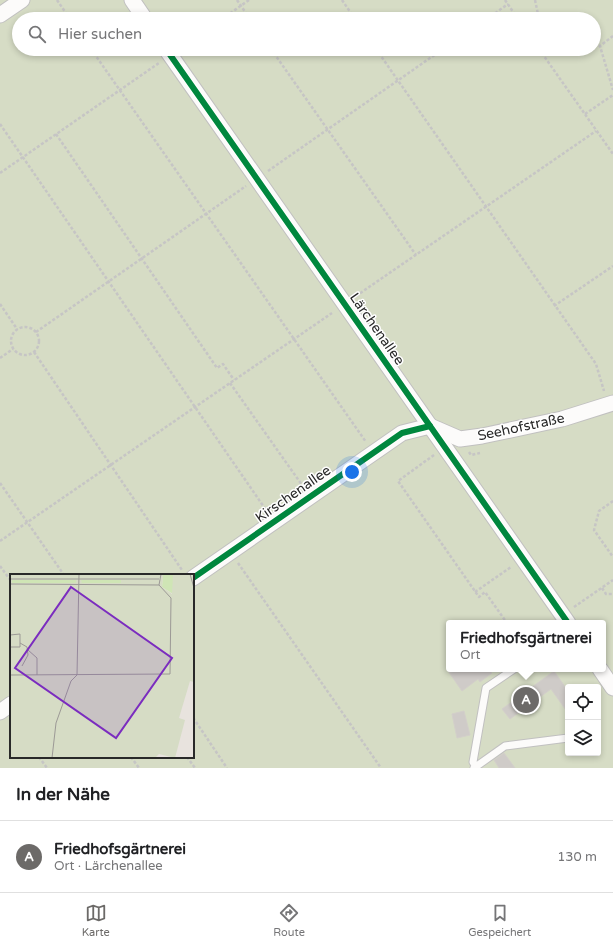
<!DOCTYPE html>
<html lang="de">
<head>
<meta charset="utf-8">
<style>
  :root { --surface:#fff; --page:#f6f6f6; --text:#202124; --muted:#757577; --line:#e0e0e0; --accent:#6c6a68 }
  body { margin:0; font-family:"Varela Round",sans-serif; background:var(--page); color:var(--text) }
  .controls { position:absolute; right:12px; bottom:12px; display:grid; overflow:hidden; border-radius:4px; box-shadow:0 2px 6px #0003 }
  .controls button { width:36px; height:36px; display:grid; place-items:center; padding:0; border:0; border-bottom:1px solid var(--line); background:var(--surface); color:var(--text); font:20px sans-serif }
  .you { position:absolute; left:352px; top:472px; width:14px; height:14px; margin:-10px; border:3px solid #fff; border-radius:50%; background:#1a73e8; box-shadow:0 0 0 6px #1a73e833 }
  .badge { display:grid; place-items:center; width:26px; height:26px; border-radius:50%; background:var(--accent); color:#fff; font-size:13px; font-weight:700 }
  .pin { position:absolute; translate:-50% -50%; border:2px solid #fff; box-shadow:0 1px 4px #0006 }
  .popup { position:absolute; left:446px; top:620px; width:160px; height:52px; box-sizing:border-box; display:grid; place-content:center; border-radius:4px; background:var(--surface); filter:drop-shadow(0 1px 3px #0005); font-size:13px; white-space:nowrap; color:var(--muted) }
  .popup b { font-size:15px; color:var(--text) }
  .popup::after { content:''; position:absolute; left:50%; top:100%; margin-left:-8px; border:8px solid transparent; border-top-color:var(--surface) }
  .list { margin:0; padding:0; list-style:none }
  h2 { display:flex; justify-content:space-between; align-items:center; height:52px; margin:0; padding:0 16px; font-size:17px }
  h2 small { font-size:13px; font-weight:400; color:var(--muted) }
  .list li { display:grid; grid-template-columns:26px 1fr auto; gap:12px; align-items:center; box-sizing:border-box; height:72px; padding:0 16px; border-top:1px solid var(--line) }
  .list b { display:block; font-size:15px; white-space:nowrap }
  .list p { margin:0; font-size:13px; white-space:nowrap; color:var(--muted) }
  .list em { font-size:13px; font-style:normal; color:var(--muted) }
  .icon { flex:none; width:22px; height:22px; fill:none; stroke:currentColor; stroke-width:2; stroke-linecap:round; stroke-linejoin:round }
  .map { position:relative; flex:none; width:613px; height:768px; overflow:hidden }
  .search { position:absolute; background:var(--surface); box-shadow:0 2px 6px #0003; left:12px; right:12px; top:12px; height:44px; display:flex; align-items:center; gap:10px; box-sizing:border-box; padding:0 14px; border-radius:22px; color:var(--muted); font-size:15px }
  .sheet { height:124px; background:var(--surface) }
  nav { display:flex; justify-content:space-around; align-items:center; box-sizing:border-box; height:56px; border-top:1px solid var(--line); background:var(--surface); font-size:11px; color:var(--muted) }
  nav a { display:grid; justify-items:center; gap:2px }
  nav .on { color:var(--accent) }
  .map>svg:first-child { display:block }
  .cemetery { fill:#d6dcc5; fill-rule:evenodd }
  .building { fill:#cfcbc8; stroke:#d3cfca }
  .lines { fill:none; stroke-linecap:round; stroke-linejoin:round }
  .service-casing { stroke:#c1c0c0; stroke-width:9 }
  .minor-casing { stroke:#c1c0c0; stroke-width:17 }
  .path { stroke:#c6c5c5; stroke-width:2.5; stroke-dasharray:3 2; stroke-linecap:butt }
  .service { stroke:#fcfbfa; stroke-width:7 }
  .minor { stroke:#fcfbfa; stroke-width:15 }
  .cycleway-casing { stroke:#fff; stroke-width:8 }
  .cycleway { stroke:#00873e; stroke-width:6 }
  .labels { text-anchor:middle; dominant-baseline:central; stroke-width:3; stroke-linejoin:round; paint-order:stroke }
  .street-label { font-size:14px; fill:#292929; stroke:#fff }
  .inset-road { fill:none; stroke:#9c9996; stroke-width:1 }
  .view { fill:#7b2cbf; fill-opacity:0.15; stroke:#7b2cbf; stroke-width:2 }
  .inset-edge { fill:none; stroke:#292929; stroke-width:2 }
</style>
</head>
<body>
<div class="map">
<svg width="613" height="768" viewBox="0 0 613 768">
  <rect width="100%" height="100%" fill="#e8e3de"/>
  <!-- cemetery -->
  <path class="cemetery" d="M0,0H613V768H0ZM19,19H594V49H19ZM11,575H193V757H11ZM449,623H603V669H449ZM568,687H598V753H568Z"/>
  <!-- building -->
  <g class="building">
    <path d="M451,669H493L490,671L492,673L480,682L478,679L462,691L448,671Z"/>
    <path d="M554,671L568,691V713L551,689L510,719L502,709Z"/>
    <path d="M464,711L470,735L457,738L452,714Z"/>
    <path d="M504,753L515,768H499L494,760Z"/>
  </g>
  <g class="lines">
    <defs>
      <g id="service">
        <path d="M476,767L473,762L486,688L514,669"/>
        <path d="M474,768L505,746L568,738"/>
      </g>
      <g id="minor">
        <path d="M132,0L145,19"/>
        <path d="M0,15L22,0"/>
        <path d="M166,49L568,623"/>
        <path d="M430,426L460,439L482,436L562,419L613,403"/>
        <path d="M193,578L402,433L430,426"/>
        <path d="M600,669L613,688"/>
        <path d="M0,712L11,704"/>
      </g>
    </defs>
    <!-- service casing -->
    <use href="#service" class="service-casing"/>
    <!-- minor casing -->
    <use href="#minor" class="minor-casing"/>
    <!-- path -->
    <g class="path">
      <path d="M57,0L70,19"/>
      <path d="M237,0L250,19"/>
      <path d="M342,0L355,19"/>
      <path d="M505,0L518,19"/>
      <path d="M535,0L539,19"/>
      <path d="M222,19L249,0"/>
      <path d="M487,19L508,4"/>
      <path d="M613,36L600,46L613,90"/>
      <path d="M594,44L600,46"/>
      <path d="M91,49L366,442"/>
      <path d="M271,49L416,255"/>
      <path d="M376,49L596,364L604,391"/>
      <path d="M539,49L613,154"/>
      <path d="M585,114L613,95"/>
      <path d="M0,124L266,510"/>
      <path d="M56,134L217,368L223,364L234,380"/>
      <path d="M268,171L443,49"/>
      <path d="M0,173L159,63"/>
      <path d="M356,296L596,131"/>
      <path d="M0,304L17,329"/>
      <path d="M554,306L613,266"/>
      <circle cx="25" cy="341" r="14"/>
      <path d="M36,332L246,186"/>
      <path d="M34,352L182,570"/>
      <path d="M0,358L13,349"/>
      <path d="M230,383L302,485"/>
      <path d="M469,452L471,455L480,453"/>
      <path d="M434,455L398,481L479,597L485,592L507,623"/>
      <path d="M0,483L64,575"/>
      <path d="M613,501L599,511L594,530L613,557"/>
      <path d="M0,541L332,313"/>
      <path d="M238,563L381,768"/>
      <path d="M0,566L11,581"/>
      <path d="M602,588L606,594H613"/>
      <path d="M475,592L511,567"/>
      <path d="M574,607L613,580"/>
      <path d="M193,720L194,719L227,768"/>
      <path d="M39,757L47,768"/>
      <path d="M131,757L139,768"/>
      <path d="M187,757L195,768"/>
    </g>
    <!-- service -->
    <use href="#service" class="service"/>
    <!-- minor -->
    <use href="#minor" class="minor"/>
    <defs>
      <g id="cycleway">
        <path d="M166,49L568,623"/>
        <path d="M193,578L402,433L430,426"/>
      </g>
    </defs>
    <!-- cycleway casing -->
    <use href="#cycleway" class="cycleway-casing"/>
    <!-- cycleway -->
    <use href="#cycleway" class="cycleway"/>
  </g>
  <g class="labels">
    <!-- street labels -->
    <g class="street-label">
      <text transform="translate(377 329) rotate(55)">Lärchenallee</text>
      <text transform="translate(521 427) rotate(-12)">Seehofstraße</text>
      <text transform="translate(293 494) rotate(-35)">Kirschenallee</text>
    </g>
  </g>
  <!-- overview -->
  <g transform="translate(10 574)">
    <rect width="184" height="184" fill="#e8e3de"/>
    <path d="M153,0H163V20L152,13ZM1,6H66V9H1ZM71,6H111V9H71Z" fill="#cfe5b5"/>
    <path d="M0,0H153L152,13L162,20L163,0H184V108L180,107L169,144L175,146L165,184L149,180L145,184H0ZM2,6H66V9H2ZM71,6H111V9H72Z" fill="#d6dcc5" fill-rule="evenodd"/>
    <path class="inset-road" d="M180,0L184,14M0,5H149M0,10L149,11M0,17V0M0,61L10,60V73H0M10,69L17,73L18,81L12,92M18,76L27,84V101M0,101L160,100L161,24L149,11L151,0M67,101L69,0M42,184L46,149L61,107L67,101"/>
    <path class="view" d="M61,13L162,84L106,164L5,94Z"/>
    <rect width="184" height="184" class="inset-edge"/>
  </g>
</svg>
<div class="controls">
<button><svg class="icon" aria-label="locate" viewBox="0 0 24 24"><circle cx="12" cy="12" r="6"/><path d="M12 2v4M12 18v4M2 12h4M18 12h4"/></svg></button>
<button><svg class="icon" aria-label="layers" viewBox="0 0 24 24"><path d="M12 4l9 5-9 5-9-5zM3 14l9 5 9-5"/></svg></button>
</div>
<div class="you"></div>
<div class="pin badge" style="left:526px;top:700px">A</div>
<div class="popup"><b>Friedhofsgärtnerei</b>Ort</div>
<div class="search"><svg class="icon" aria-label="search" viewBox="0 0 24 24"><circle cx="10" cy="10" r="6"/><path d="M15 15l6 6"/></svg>Hier suchen</div>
</div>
<section class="sheet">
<h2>In der Nähe<small></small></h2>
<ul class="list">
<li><span class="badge">A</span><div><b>Friedhofsgärtnerei</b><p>Ort · Lärchenallee</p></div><em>130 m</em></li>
</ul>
</section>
<nav>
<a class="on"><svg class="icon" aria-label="map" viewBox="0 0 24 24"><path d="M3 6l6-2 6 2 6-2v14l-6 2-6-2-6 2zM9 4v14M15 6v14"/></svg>Karte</a>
<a><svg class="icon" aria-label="directions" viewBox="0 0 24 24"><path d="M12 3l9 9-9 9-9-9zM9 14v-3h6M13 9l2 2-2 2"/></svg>Route</a>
<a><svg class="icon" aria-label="saved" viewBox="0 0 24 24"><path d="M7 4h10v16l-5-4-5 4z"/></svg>Gespeichert</a>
</nav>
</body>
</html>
